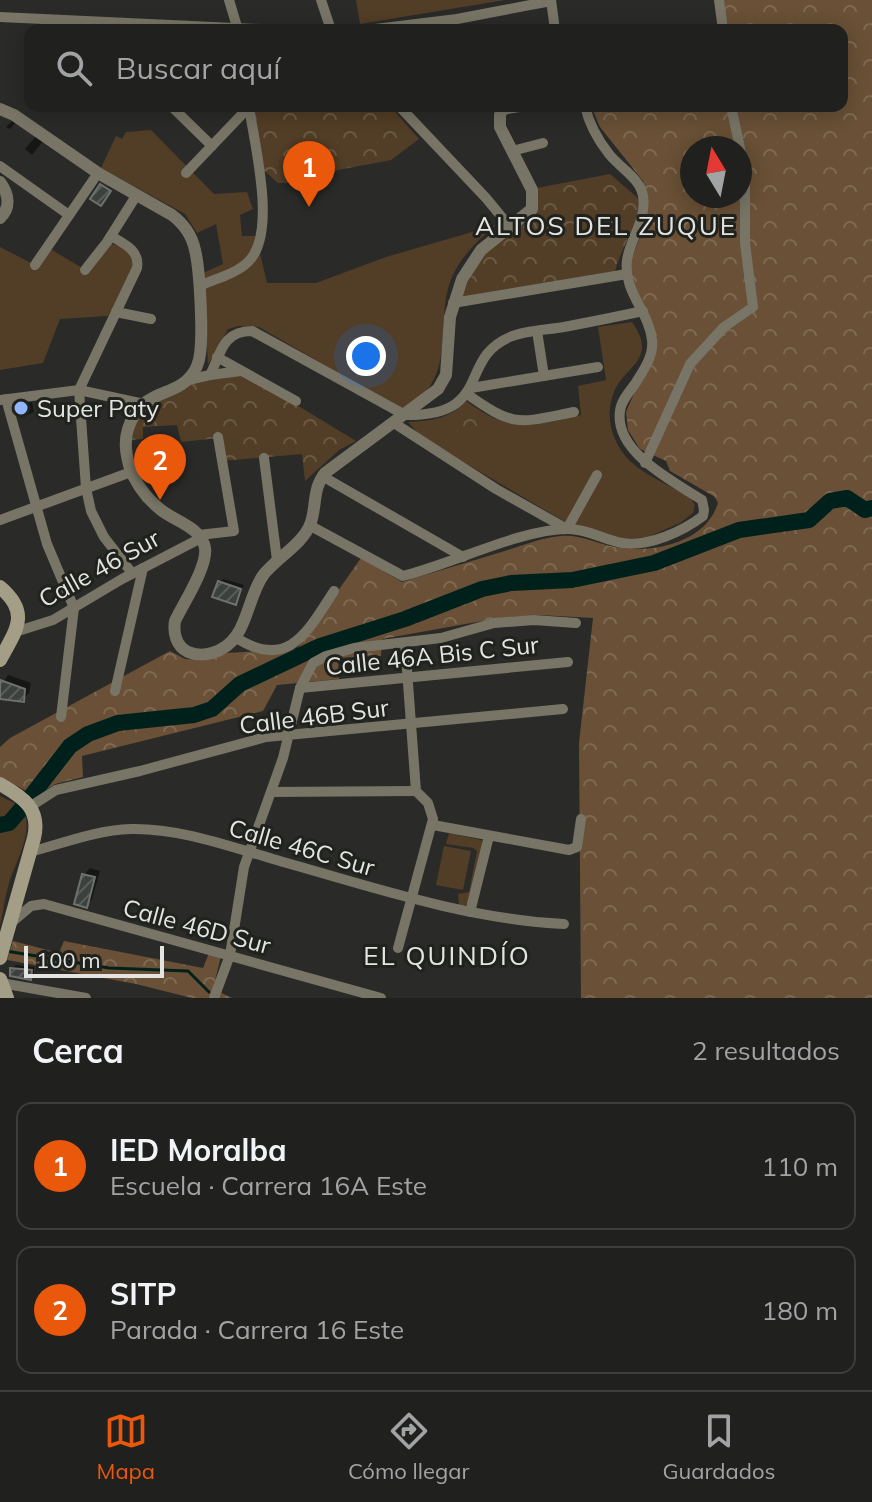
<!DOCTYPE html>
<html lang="es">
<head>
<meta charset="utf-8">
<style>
  :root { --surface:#20201e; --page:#282827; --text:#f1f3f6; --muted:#a2a3a4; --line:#3d3e3c; --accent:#ea580c }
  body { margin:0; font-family:Mulish,sans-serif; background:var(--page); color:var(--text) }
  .compass { position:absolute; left:680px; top:136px; width:72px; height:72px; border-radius:50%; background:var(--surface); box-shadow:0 4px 20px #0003; rotate:350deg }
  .scale { position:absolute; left:24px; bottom:20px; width:140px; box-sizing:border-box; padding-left:8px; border:4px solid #e4e5e3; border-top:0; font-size:22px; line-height:28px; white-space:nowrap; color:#e4e5e3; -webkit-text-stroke:6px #20221e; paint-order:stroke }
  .you { position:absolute; left:366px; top:356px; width:28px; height:28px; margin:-20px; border:6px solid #fff; border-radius:50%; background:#1a73e8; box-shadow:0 0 0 12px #1a73e833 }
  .badge { display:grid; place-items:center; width:52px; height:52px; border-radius:50%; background:var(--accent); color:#fff; font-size:26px; font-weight:700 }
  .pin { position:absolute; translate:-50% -66px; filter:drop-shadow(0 2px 4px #0008) }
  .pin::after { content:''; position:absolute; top:42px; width:28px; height:24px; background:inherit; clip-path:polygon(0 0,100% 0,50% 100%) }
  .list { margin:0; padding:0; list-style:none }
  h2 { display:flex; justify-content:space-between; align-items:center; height:104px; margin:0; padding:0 32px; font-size:34px }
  h2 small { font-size:26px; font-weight:400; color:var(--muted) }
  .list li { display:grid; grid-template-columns:52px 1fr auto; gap:24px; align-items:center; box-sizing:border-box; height:128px; margin:0 16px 16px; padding:0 16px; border:2px solid var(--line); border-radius:16px }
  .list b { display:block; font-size:30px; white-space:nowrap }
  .list p { margin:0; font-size:26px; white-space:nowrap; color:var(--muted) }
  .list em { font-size:26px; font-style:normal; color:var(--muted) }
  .icon { flex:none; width:44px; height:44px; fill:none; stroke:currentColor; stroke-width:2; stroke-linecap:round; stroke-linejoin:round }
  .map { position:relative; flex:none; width:872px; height:998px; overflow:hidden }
  .search { position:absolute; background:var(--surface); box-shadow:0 4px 20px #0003; left:24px; right:24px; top:24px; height:88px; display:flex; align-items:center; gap:20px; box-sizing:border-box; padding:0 28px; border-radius:16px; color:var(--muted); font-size:30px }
  .sheet { height:392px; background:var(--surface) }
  nav { display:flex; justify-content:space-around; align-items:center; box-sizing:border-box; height:112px; border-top:2px solid var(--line); background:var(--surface); font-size:22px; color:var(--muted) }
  nav a { display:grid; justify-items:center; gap:4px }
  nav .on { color:var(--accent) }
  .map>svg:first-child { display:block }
  .green { fill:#523d26 }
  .forest { fill:url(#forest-crowns); fill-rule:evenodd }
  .park { fill:url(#park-crowns) }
  .shadow { fill:#0007 }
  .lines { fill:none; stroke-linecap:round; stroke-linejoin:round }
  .stream { stroke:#00211b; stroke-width:3 }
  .river { stroke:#00211b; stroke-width:16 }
  .building { fill:url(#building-hatch); stroke:#6e726f; stroke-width:2 }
  .minor { stroke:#787566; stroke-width:10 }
  .tertiary { stroke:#787566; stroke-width:12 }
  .secondary { stroke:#a59e86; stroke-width:14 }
  .poi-dot { fill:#93b7fd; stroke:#20221e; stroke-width:3 }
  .labels { text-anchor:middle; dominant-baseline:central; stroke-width:6; stroke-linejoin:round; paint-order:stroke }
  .poi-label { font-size:24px; fill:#e4e5e3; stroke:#20221e; text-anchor:start }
  .street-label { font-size:24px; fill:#e4e5e3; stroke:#20221e }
  .neighbourhood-label { font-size:26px; letter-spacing:2px; fill:#e4e5e3; stroke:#20221e }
</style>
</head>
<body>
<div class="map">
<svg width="872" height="998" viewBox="0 0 872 998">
  <defs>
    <pattern id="forest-crowns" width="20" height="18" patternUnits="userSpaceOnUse" patternTransform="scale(2)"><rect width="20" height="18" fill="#695036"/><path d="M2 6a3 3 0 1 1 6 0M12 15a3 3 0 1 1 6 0" fill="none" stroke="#7e6953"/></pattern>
    <pattern id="park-crowns" width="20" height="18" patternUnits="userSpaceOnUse" patternTransform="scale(2)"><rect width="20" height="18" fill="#523d26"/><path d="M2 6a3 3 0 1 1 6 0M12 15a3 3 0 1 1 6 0" fill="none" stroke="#6b5945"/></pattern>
    <pattern id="building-hatch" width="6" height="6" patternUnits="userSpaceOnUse" patternTransform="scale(2)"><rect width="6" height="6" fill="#3d413e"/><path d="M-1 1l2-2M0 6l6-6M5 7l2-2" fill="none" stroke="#595c5a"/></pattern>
  </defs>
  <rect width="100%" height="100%" fill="#2a2b28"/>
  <!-- green -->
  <g class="green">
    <path d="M356,0H505L360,24Z"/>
    <path d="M151,130L214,194L247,192L253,209L240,215L242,236H256L267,283H316L386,257L496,225C478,240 462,255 452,277C437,311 451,354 430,386C424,396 411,403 402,410L259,327L239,326L228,329L208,365L203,273L223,264L216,224L197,233L185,214L101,168L116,136L122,139L126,132Z"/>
    <path d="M107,242C113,244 121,247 126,250C145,265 117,300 108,316L60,319L43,363L0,370V247L35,265L47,247L84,269Z"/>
    <path d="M632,322C659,360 624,366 614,392C604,416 612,443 630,461C646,476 671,486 690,497L695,505L693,513L680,523L648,537L622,539L565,522L420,436L408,422C432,421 449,419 466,401C511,434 530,427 581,415L578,386L606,380L598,327Z"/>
    <path d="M0,796C7,800 17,803 22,809C36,829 15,863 9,883C5,897 3,912 0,926Z"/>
    <path d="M449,833L481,840L483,843L468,903L464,906L459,905L458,894L469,892L477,851L473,848L446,844Z"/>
    <path d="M444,846L471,851L463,890L436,885Z"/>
  </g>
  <!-- forest -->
  <g class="forest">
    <path d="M715,0H872V998H581L579,743L593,618L540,615L499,618L382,639L381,656L338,658L339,679L277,685L263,711L82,756L83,777L55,784L36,796L0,777V747L10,738L170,651L185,659L200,660L227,653L297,649L361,558L402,582C437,571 473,561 508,550C524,545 544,537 561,536C580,534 597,544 615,547C652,554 706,543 718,503L715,497L670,471L666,461L640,449L628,430L626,412L655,345L631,285L630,262L642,232L647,204L643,181L600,127L591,106H842V30H719ZM692,148H740V196H692Z"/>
    <path d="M13,941L59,953L64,941L203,968L209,953L221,956L213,989L232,998H192L136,984L7,960Z"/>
  </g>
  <!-- park -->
  <g class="park">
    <path d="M253,106H390L419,139L391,160L338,170L305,183H278L259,166Z"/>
    <path d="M610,174L639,199C640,222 621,248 615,271L461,298C467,282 475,266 485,253C505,227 543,228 537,188Z"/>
    <path d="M241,371L356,441L339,450L305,481L302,454L222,461L218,438L181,442L177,425L143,427V439L132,440L135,423L145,410L163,398L201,378Z"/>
    <path d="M466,409L489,426L475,444L453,427Z"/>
  </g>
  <!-- shadow -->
  <g class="shadow">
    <path d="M13,120L16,122L10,129L6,127Z"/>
    <path d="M36,136L43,141L32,155L25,149Z"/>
    <path d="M32,402L34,412L22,418L19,407L22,403Z"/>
    <path d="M223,579L244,585L236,602L219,582Z"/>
    <path d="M8,675L31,683L29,693L23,699L0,697V687Z"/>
    <path d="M90,868L100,871L92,899L86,905L84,875Z"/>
    <path d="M16,965L34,967V974L30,978L12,969Z"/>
  </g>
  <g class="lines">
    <!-- stream -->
    <path class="stream" d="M6,951L109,968L188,971L209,992"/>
    <!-- river -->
    <g class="river">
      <path d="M32,795L70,746L88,734L118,723L194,715L212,709L240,684L320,646L405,619L482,589L511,583L572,580L654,563L739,530L809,520L830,501L847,498L865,510L872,508"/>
      <path d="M0,825L9,823L22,808"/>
    </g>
  </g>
  <!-- building -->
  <g class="building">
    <path d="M100,184L111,191L101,206L90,199Z"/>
    <path d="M218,581L241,589L236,605L212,597Z"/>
    <path d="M0,680L25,689L24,702L0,699Z"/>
    <path d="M82,874L95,877L87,908L74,904Z"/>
    <path d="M10,968L32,970L31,980L10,976Z"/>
  </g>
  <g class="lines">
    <!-- minor -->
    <g class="minor">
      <path d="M229,0L238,30"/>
      <path d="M321,0L331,30"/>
      <path d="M551,0L555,30"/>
      <path d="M719,0L723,30"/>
      <path d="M0,17L280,30"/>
      <path d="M367,30L457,19L551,1"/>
      <path d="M171,106L212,146"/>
      <path d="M399,106L486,198L510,227"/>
      <path d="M731,106L740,148"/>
      <path d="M502,110L525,106"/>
      <path d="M512,151L543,143"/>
      <path d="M0,166L69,215"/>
      <path d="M186,173L249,107"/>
      <path d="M111,236C124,244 140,250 137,268L79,390L86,488L91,511L104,537L132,573"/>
      <path d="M35,265L98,173"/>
      <path d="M85,270L107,242L136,196"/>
      <path d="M199,286C214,279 236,274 248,262C278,233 254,144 249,106"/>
      <path d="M453,303L627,274"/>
      <path d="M116,312L151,319"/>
      <path d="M537,331L544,376"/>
      <path d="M217,357L296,401"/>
      <path d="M210,375L241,371"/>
      <path d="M188,380L210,375C221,354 222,331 252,331L405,415C494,416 457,359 510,337C526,330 547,330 564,327C590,322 616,317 643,311"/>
      <path d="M471,388L598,367"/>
      <path d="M467,394C515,428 518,423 574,412"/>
      <path d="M6,399L47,544L74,608L61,717"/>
      <path d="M0,400L79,390L144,404"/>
      <path d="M394,423L496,489L567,529L597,475"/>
      <path d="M264,458L277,560"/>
      <path d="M645,463L690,364L724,327L753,307L745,243V176L740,150"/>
      <path d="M322,476L463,557"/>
      <path d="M0,520L131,472"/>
      <path d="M309,525L403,576C452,564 521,529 568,529C588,529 604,540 622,543C648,547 682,532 703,516L704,510L702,500C673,481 614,452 620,411C621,401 629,392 635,384C643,371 654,356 652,340C649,311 623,292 627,260C630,239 647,219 643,196C640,178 620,168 609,154C598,140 589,124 585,106"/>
      <path d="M199,535L234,531L218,437"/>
      <path d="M15,632L53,620L122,579L201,538"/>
      <path d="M235,637C288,672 308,631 334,591"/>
      <path d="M300,688L568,662"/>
      <path d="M115,691L143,568"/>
      <path d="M271,792L416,791"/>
      <path d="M31,806L56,790L140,771L266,737L563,709"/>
      <path d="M433,825L569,850L577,847L581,819"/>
      <path d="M30,852C63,843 97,830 131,829C179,828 228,846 273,859C369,886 465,919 564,924"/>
      <path d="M470,912L489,836"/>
      <path d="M11,923L31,906L44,904L381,998"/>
      <path d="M398,948L433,819L428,803L416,791L405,643"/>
      <path d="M1,983L86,998"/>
      <path d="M214,998L230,955L244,867L283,758L300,688L313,663L326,656L354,648L441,638L494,623L534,620L576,623"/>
    </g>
    <!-- tertiary -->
    <g class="tertiary">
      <path d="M0,109L14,115L98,173L172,215C184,224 192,236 195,250C200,270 203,333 200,354C199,362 196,370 191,376C173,398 141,388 128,429C124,442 126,453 129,465C135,483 146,498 161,510C175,521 202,528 205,548C208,566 183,604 175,621C173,633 176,646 188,652C195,655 205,655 212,653C249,643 245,599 264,574C277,558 302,544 310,525C317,507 312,489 325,473L438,389L446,375L450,317L462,279L481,250L532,209V190L500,127V115L504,106"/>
      <path d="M0,182C9,194 11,208 0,218"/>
    </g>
    <!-- secondary -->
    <g class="secondary">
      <path d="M0,587C31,613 16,630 0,660"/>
      <path d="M0,784C23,797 41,809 34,838L0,958"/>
      <path d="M0,979L7,998"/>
    </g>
  </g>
  <!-- markers -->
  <circle class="poi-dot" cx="21" cy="408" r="8"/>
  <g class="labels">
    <!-- poi labels -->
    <g class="poi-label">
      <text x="37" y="408">Super Paty</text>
    </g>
    <!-- street labels -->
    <g class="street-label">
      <text transform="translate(99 568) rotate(-29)">Calle 46 Sur</text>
      <text transform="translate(432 655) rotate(-6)">Calle 46A Bis C Sur</text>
      <text transform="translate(314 716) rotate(-7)">Calle 46B Sur</text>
      <text transform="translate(302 847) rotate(16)">Calle 46C Sur</text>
      <text transform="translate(197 926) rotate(15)">Calle 46D Sur</text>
    </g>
    <!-- neighbourhood labels -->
    <g class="neighbourhood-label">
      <text x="606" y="225">ALTOS DEL ZUQUE</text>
      <text x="447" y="955">EL QUINDÍO</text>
    </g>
  </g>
</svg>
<svg class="compass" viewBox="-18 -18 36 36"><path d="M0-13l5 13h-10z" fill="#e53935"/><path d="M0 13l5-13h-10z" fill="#a2a3a4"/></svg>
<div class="scale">100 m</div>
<div class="you"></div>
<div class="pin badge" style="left:309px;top:207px">1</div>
<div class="pin badge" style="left:160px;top:500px">2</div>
<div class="search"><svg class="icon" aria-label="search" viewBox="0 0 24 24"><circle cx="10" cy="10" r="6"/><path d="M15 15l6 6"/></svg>Buscar aquí</div>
</div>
<section class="sheet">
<h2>Cerca<small>2 resultados</small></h2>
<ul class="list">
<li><span class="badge">1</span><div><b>IED Moralba</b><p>Escuela · Carrera 16A Este</p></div><em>110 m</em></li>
<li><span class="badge">2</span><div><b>SITP</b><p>Parada · Carrera 16 Este</p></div><em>180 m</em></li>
</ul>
</section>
<nav>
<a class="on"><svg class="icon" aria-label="map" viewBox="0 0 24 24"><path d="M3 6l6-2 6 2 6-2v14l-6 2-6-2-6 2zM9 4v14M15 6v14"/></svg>Mapa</a>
<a><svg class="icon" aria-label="directions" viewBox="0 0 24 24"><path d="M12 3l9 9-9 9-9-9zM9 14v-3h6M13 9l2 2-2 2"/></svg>Cómo llegar</a>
<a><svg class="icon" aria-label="saved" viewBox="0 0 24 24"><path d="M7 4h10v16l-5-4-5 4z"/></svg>Guardados</a>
</nav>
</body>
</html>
